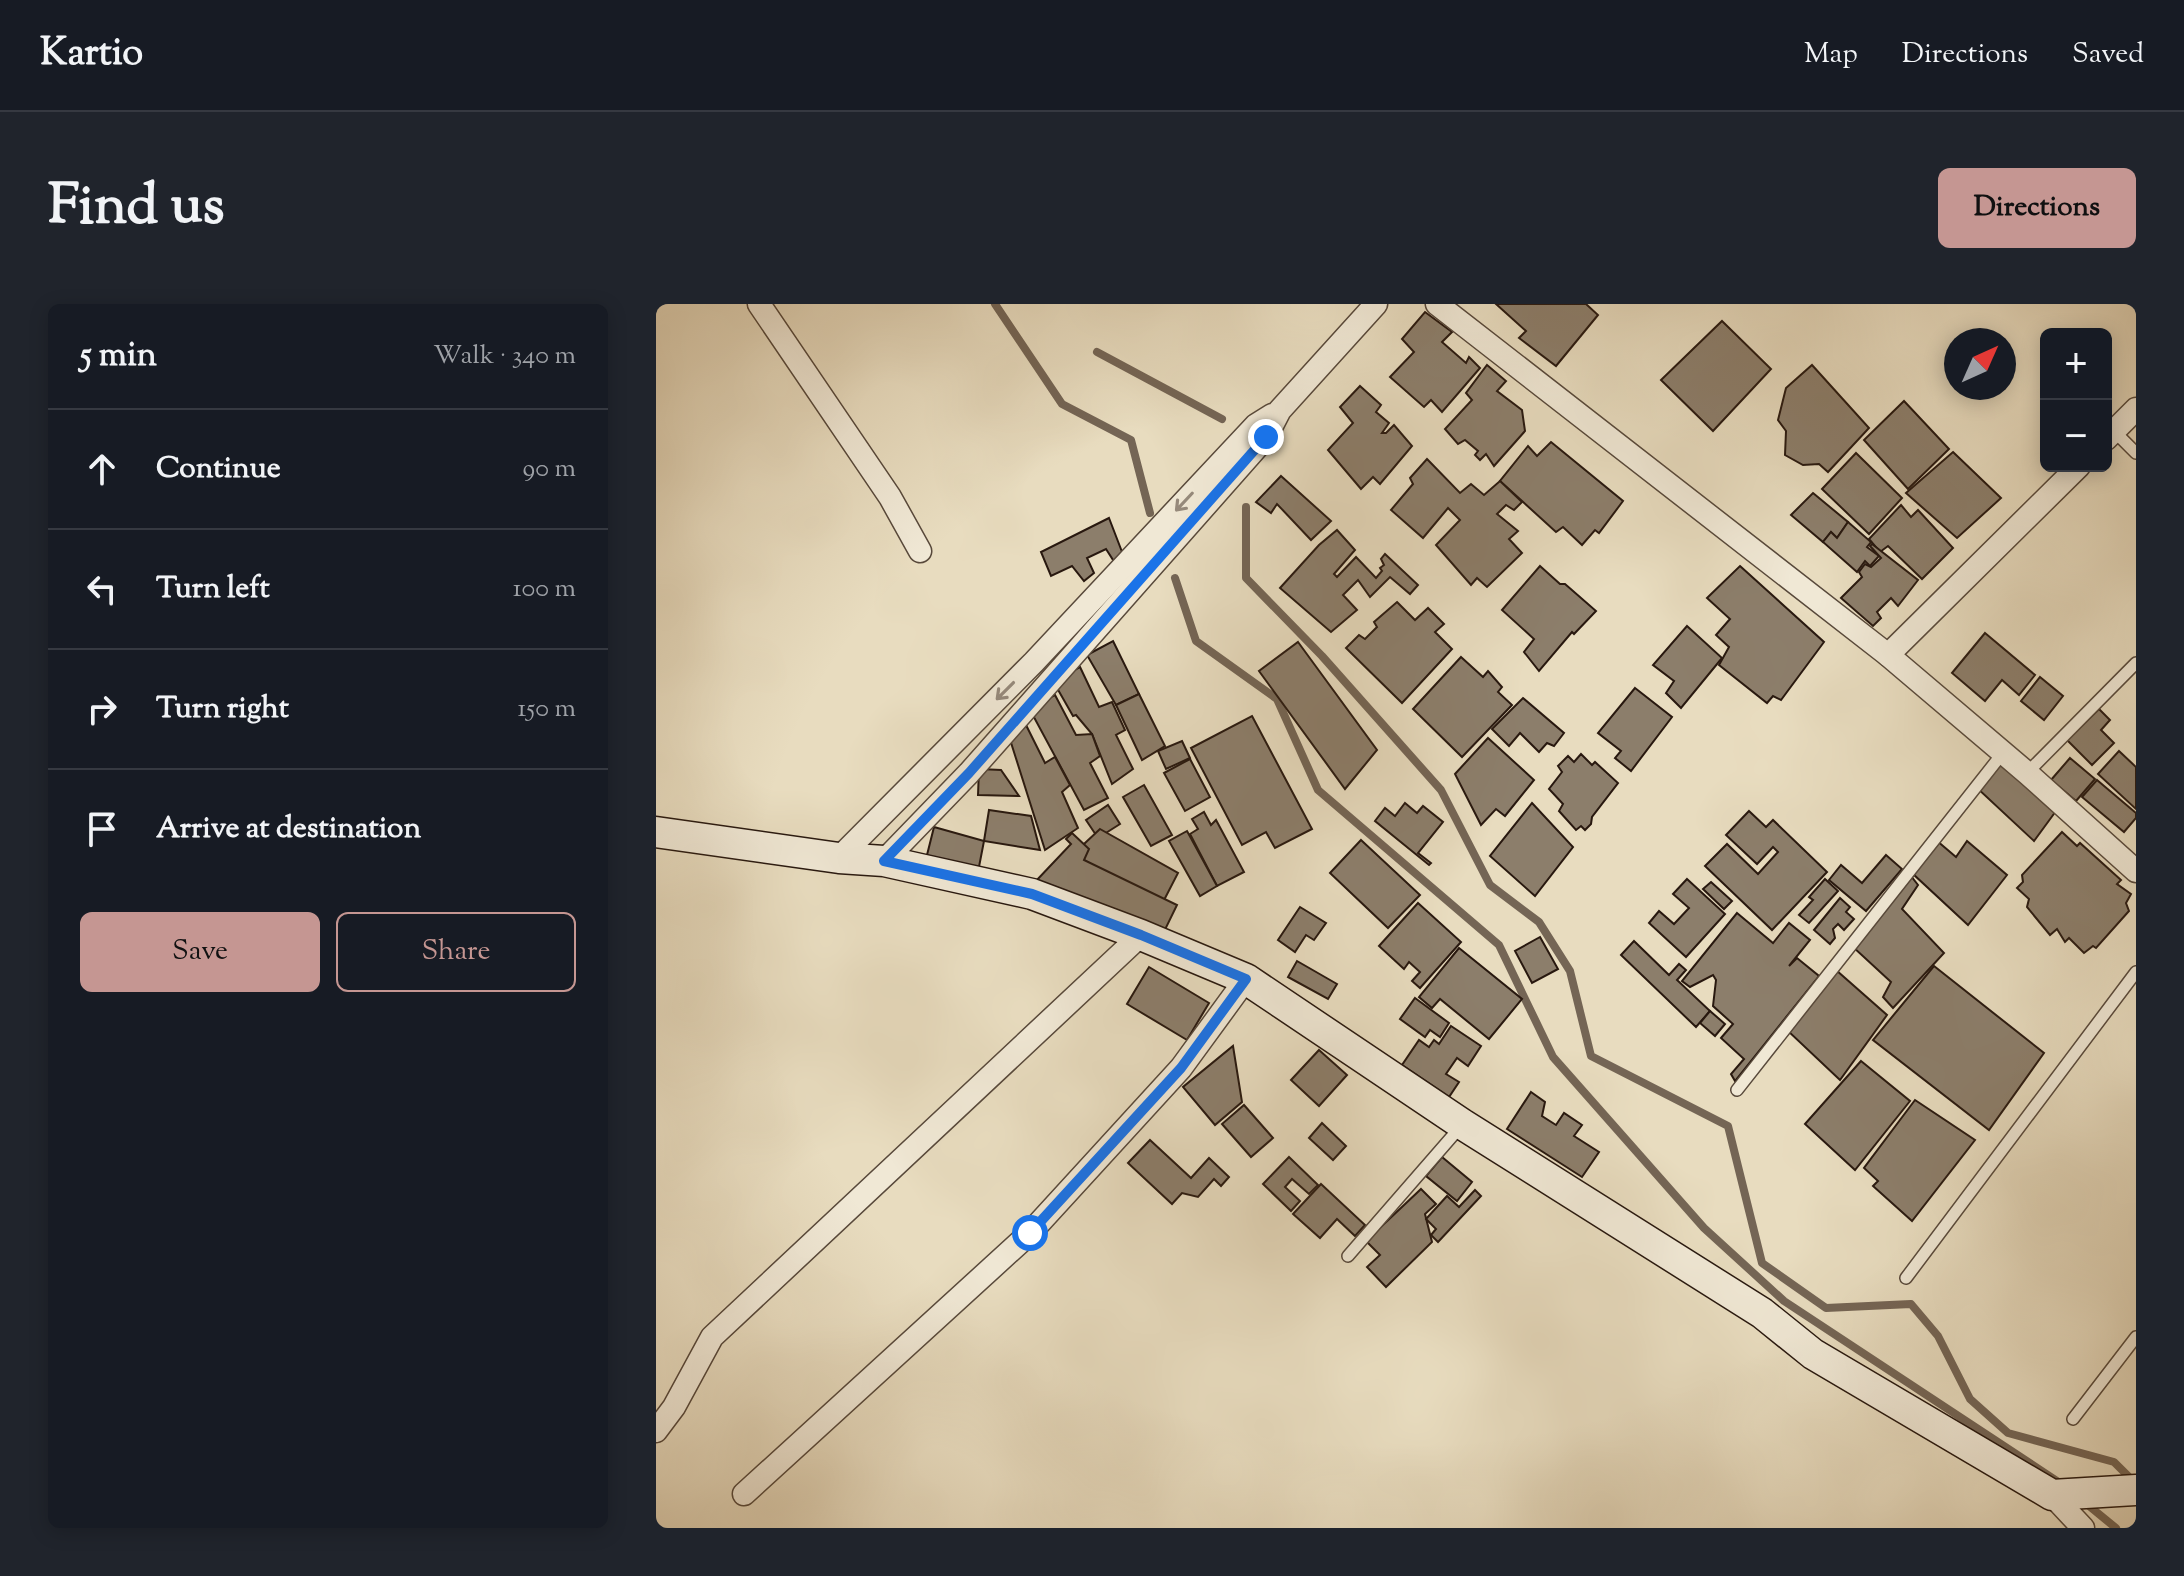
<!DOCTYPE html>
<html lang="en">
<head>
<meta charset="utf-8">
<style>
  :root { --surface:#171b24; --page:#20242c; --text:#f1f3f6; --muted:#9ea1a6; --line:#363941; --accent:#c59692 }
  body { margin:0; font-family:"Sorts Mill Goudy",serif; background:var(--page); color:var(--text) }
  .controls { position:absolute; right:24px; top:24px; display:grid; overflow:hidden; border-radius:12px; box-shadow:0 4px 20px #0003 }
  .controls button { width:72px; height:72px; display:grid; place-items:center; padding:0; border:0; border-bottom:2px solid var(--line); background:var(--surface); color:var(--text); font:40px sans-serif }
  .compass { position:absolute; left:1288px; top:24px; width:72px; height:72px; border-radius:50%; background:var(--surface); box-shadow:0 4px 20px #0003; rotate:45deg }
  .stop { position:absolute; width:24px; height:24px; margin:-18px; border:6px solid #1a73e8; border-radius:50%; background:#fff }
  .stop.end { background:#1a73e8; border-color:#fff; box-shadow:0 2px 8px #0008 }
  .list { margin:0; padding:0; list-style:none }
  h2 { display:flex; justify-content:space-between; align-items:center; height:104px; margin:0; padding:0 32px; font-size:34px }
  h2 small { font-size:26px; font-weight:400; color:var(--muted) }
  .list li { display:grid; grid-template-columns:52px 1fr auto; gap:24px; align-items:center; box-sizing:border-box; height:120px; padding:0 32px; border-top:2px solid var(--line) }
  .list b { display:block; font-size:30px; white-space:nowrap }
  .list em { font-size:26px; font-style:normal; color:var(--muted) }
  .actions { display:flex; gap:16px; padding:24px 32px }
  .actions a { flex:1; padding:18px 0; border:2px solid var(--accent); border-radius:12px; text-align:center; font-size:28px; color:var(--accent) }
  .actions .main { background:var(--accent); color:#111 }
  .icon { flex:none; width:44px; height:44px; fill:none; stroke:currentColor; stroke-width:2; stroke-linecap:round; stroke-linejoin:round }
  .map { position:relative; flex:none; width:1480px; height:1224px; overflow:hidden; border-radius:12px }
  header { display:flex; align-items:center; gap:48px; box-sizing:border-box; height:112px; padding:0 40px; background:var(--surface); border-bottom:2px solid var(--line) }
  header strong { font-size:38px }
  nav { display:flex; gap:44px; margin-inline-start:auto; font-size:28px }
  .intro { display:flex; align-items:center; justify-content:space-between; box-sizing:border-box; height:192px; padding:0 48px }
  h1 { margin:0; font-size:56px }
  .button { padding:20px 36px; border-radius:12px; background:var(--accent); color:#111; font-size:28px; font-weight:700 }
  main { display:flex; gap:48px; padding:0 48px }
  aside { flex:1; background:var(--surface); border-radius:12px; box-shadow:0 4px 20px #0003 }
  .map>svg:first-child { display:block }
  .lines { fill:none; stroke-linecap:round; stroke-linejoin:round }
  .stream { stroke:#746555; stroke-width:8 }
  .building { fill:#8c7e6b; stroke:#28180f; stroke-width:2 }
  .lane-casing { stroke:#58493b; stroke-width:14 }
  .street-casing { stroke:#58493b; stroke-width:25 }
  .secondary-casing { stroke:#28180f; stroke-width:33 }
  .lane { stroke:#f0e8d5; stroke-width:11 }
  .street { stroke:#f0e8d5; stroke-width:22 }
  .secondary { stroke:#f0e8d5; stroke-width:30 }
  .oneway { stroke:#968a7c }
  .route { stroke:#1a73e8; stroke-width:10 }
</style>
</head>
<body>
<header>
<strong>Kartio</strong>
<nav><a>Map</a><a>Directions</a><a>Saved</a></nav>
</header>
<div class="intro"><h1>Find us</h1><a class="button">Directions</a></div>
<main>
<aside>
<h2>5 min<small>Walk · 340 m</small></h2>
<ul class="list">
<li><svg class="icon" aria-label="ahead" viewBox="0 0 24 24"><path d="M12 20V5M6 11l6-6 6 6"/></svg><div><b>Continue</b></div><em>90 m</em></li>
<li><svg class="icon" aria-label="left" viewBox="0 0 24 24"><path d="M17 20v-9H6M10 6l-5 5 5 5"/></svg><div><b>Turn left</b></div><em>100 m</em></li>
<li><svg class="icon" aria-label="right" viewBox="0 0 24 24"><path d="M7 20v-9h11M14 6l5 5-5 5"/></svg><div><b>Turn right</b></div><em>150 m</em></li>
<li><svg class="icon" aria-label="arrive" viewBox="0 0 24 24"><path d="M6 21V4h12l-3 4 3 4H6"/></svg><div><b>Arrive at destination</b></div></li>
</ul>
<div class="actions"><a class="main">Save</a><a>Share</a></div>
</aside>
<div class="map">
<svg width="1480" height="1224" viewBox="0 0 1480 1224">
  <rect width="100%" height="100%" fill="#e8dcbf"/>
  <filter id="stains"><feTurbulence type="fractalNoise" baseFrequency=".0025" numOctaves="4"/><feColorMatrix values="0 0 0 0 .2 0 0 0 0 .09 0 0 0 0 .02 0 0 0 .5 -.17"/></filter>
  <radialGradient id="worn" r=".72"><stop offset=".6" stop-color="#630" stop-opacity="0"/><stop offset="1" stop-color="#630" stop-opacity=".3"/></radialGradient>
  <g class="lines">
    <!-- stream -->
    <g class="stream">
      <path d="M339,0L406,100L475,136L494,209"/>
      <path d="M441,48L566,115"/>
      <path d="M590,203V274L666,352L785,486L834,581L883,618L914,667L935,752L1072,822L1106,959L1170,1004L1255,1000L1282,1032L1314,1095L1352,1129L1458,1158L1479,1179"/>
      <path d="M519,274L540,337L621,395L662,486L843,641L897,753L1048,924L1128,997L1407,1181"/>
      <path d="M1427,1197L1460,1224"/>
    </g>
  </g>
  <!-- building -->
  <g class="building">
    <path d="M840,0H930L942,11L900,62L863,34L870,27Z"/>
    <path d="M769,8L796,28L786,38L810,59L813,53L824,64L786,108L775,96L768,103L734,73L758,48L746,35Z"/>
    <path d="M1066,17L1115,65L1057,127L1005,76Z"/>
    <path d="M831,61L850,77L841,87L866,106L869,127L838,162L830,150L824,156L819,151L822,147L809,136L802,140L789,125L816,96L810,89Z"/>
    <path d="M1156,61L1213,124L1172,168L1163,160L1147,161L1129,151L1130,127L1122,116L1130,84Z"/>
    <path d="M704,82L725,101L720,108L733,119L726,129H730L738,121L756,142L724,180L717,173L705,185L672,146L697,119L684,103Z"/>
    <path d="M1248,97L1293,145L1252,185L1208,136Z"/>
    <path d="M895,138L967,197L943,229L939,226L926,241L907,223L900,228L844,177L872,142L881,152Z"/>
    <path d="M1297,148L1345,194L1301,234L1250,189Z"/>
    <path d="M1200,149L1246,194L1213,230L1166,185Z"/>
    <path d="M771,155L804,189L815,180L828,191L844,177L866,198L858,206L850,201L841,210L862,227L853,235L866,249L831,283L821,274L815,281L780,241L804,216L792,204L767,234L735,206L757,180L754,174Z"/>
    <path d="M625,172L675,217L655,236L621,200L615,209L600,198Z"/>
    <path d="M1157,189L1192,218L1181,234L1175,228L1167,238L1135,211Z"/>
    <path d="M1245,201L1255,213L1262,206L1297,244L1266,275L1232,242L1224,248L1213,235Z"/>
    <path d="M453,214L468,253L459,259L450,245L431,254L438,269L428,277L416,262L395,272L385,248Z"/>
    <path d="M1192,218L1215,238L1211,243L1223,252L1214,262L1209,257L1201,268L1167,238L1175,228L1181,234Z"/>
    <path d="M681,226L699,246L678,270L681,273L700,253L720,274L726,267L724,264L728,261L725,255L729,250L762,281L754,290L734,273L714,293L702,276L687,291L701,306L675,328L624,284L663,241Z"/>
    <path d="M1216,240L1262,276L1242,302L1235,294L1221,308L1225,314L1217,322L1185,294L1206,273L1203,268L1209,260L1215,263L1225,254L1214,242Z"/>
    <path d="M884,262L904,280H909L940,307L918,330L916,328L883,367L868,348L878,335L846,306Z"/>
    <path d="M1084,262L1168,338L1125,396L1117,392L1111,399L1063,361L1073,343L1060,331L1074,315L1051,294Z"/>
    <path d="M741,298L759,316L772,304L788,320L779,328L796,345L746,399L690,344L703,331L709,335L721,323L718,318Z"/>
    <path d="M1031,322L1066,354L1025,404L1010,389L1018,377L997,361Z"/>
    <path d="M1329,329L1379,371L1363,391L1346,376L1329,397L1296,369Z"/>
    <path d="M457,337L483,390L460,401L431,351Z"/>
    <path d="M642,338L721,446L689,485L603,367Z"/>
    <path d="M805,353L827,373L832,367L846,383L842,388L856,401L806,453L757,405Z"/>
    <path d="M424,363L443,403L456,398L469,426L460,431L477,465L456,480L436,430L420,411L417,412L397,377Z"/>
    <path d="M1384,373L1407,392L1388,416L1365,397Z"/>
    <path d="M979,384L1016,413L975,467L959,454L965,447L942,429Z"/>
    <path d="M483,390L509,442L486,456L460,401Z"/>
    <path d="M399,391L420,431L436,430L444,452L434,459L452,494L428,506L373,404Z"/>
    <path d="M867,394L908,429L898,442L891,439L883,448L864,429L853,442L836,425Z"/>
    <path d="M1443,405L1454,416L1445,426L1458,439L1436,461L1411,436Z"/>
    <path d="M596,412L656,525L619,544L610,528L586,541L535,444Z"/>
    <path d="M368,417L389,459L399,453L414,481L406,488L422,524L389,546L351,426Z"/>
    <path d="M832,434L878,476L849,512L840,505L825,521L799,470Z"/>
    <path d="M526,437L534,454L510,465L502,447Z"/>
    <path d="M1463,447L1480,463V505L1442,470Z"/>
    <path d="M925,450L936,461L939,458L962,479L936,513L935,520L929,526L925,522L920,526L903,507L907,500L893,485L906,468L902,462L912,452L918,458Z"/>
    <path d="M1414,454L1439,475L1420,497L1395,476Z"/>
    <path d="M534,455L554,493L529,507L508,469Z"/>
    <path d="M1344,457L1400,507L1378,537L1320,483Z"/>
    <path d="M323,465L345,466L363,492L322,491Z"/>
    <path d="M1441,476L1480,509V514L1468,528L1426,493Z"/>
    <path d="M488,481L516,531L495,542L467,493Z"/>
    <path d="M749,499L761,509L767,502L787,518L762,549L775,559L773,561L719,517L729,504L739,512Z"/>
    <path d="M876,499L917,543L879,592L834,552Z"/>
    <path d="M452,501L464,520L442,534L430,516Z"/>
    <path d="M333,506L375,512L384,546L328,537Z"/>
    <path d="M1093,507L1110,523L1117,516L1171,568L1116,626L1049,562L1071,540L1102,570L1122,548L1117,543L1101,560L1070,531Z"/>
    <path d="M548,508L555,521L560,516L588,568L561,582L534,530L542,525L536,515Z"/>
    <path d="M278,523L328,537L322,568L270,555Z"/>
    <path d="M444,525L522,569L506,600L428,556V540Z"/>
    <path d="M531,527L561,582L544,592L513,537Z"/>
    <path d="M1406,528L1421,542L1424,539L1465,576L1461,580L1475,590L1470,599L1473,607L1440,644L1437,642L1428,649L1413,634L1409,638L1401,625L1394,631L1371,603L1373,595L1361,584L1367,578L1366,571Z"/>
    <path d="M416,529L433,545L428,556L521,601L503,638L379,578L415,540L410,535Z"/>
    <path d="M705,536L764,591L732,624L674,569Z"/>
    <path d="M1280,536L1300,553L1311,537L1351,571L1312,621L1256,569Z"/>
    <path d="M1230,551L1246,565L1210,607L1173,576L1185,561L1206,579Z"/>
    <path d="M1255,572L1262,581L1246,605L1288,649L1237,704L1227,693L1235,678L1197,643Z"/>
    <path d="M1031,575L1069,610L1030,653L993,619L1003,607L1018,620L1033,604L1017,590Z"/>
    <path d="M1169,575L1182,587L1153,619L1143,611L1157,596L1153,593Z"/>
    <path d="M1055,578L1076,597L1068,605L1047,585Z"/>
    <path d="M1184,594L1194,603L1190,608L1198,615L1188,626L1182,620L1177,625L1179,634L1174,640L1158,626Z"/>
    <path d="M762,599L805,638L764,684L756,677L764,668L753,658L748,665L723,642Z"/>
    <path d="M644,603L670,619L658,636L650,631L639,648L622,636Z"/>
    <path d="M1081,609L1117,639L1133,619L1154,636L1133,662L1141,654L1163,672L1079,777L1075,770L1088,755L1065,734L1077,720L1057,702L1060,676L1057,671L1034,683L1026,677Z"/>
    <path d="M884,633L902,665L876,679L859,647Z"/>
    <path d="M978,637L1013,671L1023,660L1030,666L1021,676L1054,707L1040,723L965,651Z"/>
    <path d="M803,644L866,695L833,735L784,695L776,704L763,693Z"/>
    <path d="M641,657L681,680L672,695L632,673Z"/>
    <path d="M1278,662L1388,749L1333,826L1217,736Z"/>
    <path d="M493,663L553,699L531,736L471,700Z"/>
    <path d="M1180,666L1231,711L1184,776L1132,727Z"/>
    <path d="M759,694L793,719L784,733L774,726L769,733L744,715Z"/>
    <path d="M1054,707L1069,720L1059,732L1044,719Z"/>
    <path d="M795,722L825,742L812,762L801,754L790,770L803,778L793,793L746,761L763,736L773,743L778,736L783,740Z"/>
    <path d="M577,742L586,798L559,821L527,783Z"/>
    <path d="M663,746L691,771L663,802L635,776Z"/>
    <path d="M1205,757L1254,797L1199,866L1149,820Z"/>
    <path d="M875,788L889,798L886,812L900,821L908,809L926,821L918,832L943,848L926,873L851,825Z"/>
    <path d="M1259,796L1319,836L1256,917L1217,882L1222,877L1208,864Z"/>
    <path d="M588,801L617,834L595,853L566,820Z"/>
    <path d="M666,819L690,842L677,856L653,834Z"/>
    <path d="M494,836L535,874L553,854L573,873L565,882L558,875L542,893L526,889L516,900L472,859Z"/>
    <path d="M633,853L662,881L653,890L636,875L629,883L644,897L635,907L607,880Z"/>
    <path d="M786,853L816,878L801,897L770,872Z"/>
    <path d="M665,880L709,921L699,932L681,915L664,934L637,910Z"/>
    <path d="M765,885L780,900L769,910L776,938L730,983L711,963L724,951L710,937Z"/>
    <path d="M819,886L825,892L782,938L775,931L780,925L770,915L791,892L803,903Z"/>
  </g>
  <g class="lines">
    <defs>
      <g id="lane">
        <path d="M1458,127L1480,149"/>
        <path d="M1371,469L1480,359"/>
        <path d="M1081,786L1346,450"/>
        <path d="M692,952L806,821"/>
        <path d="M1250,974L1480,668"/>
        <path d="M1417,1115L1480,1033"/>
      </g>
      <g id="street">
        <path d="M103,0L234,193L264,247"/>
        <path d="M781,0L1232,351L1371,469L1480,567"/>
        <path d="M1450,135L1480,105"/>
        <path d="M1232,351L1423,162"/>
        <path d="M183,554L378,358L600,121L616,111"/>
        <path d="M228,557L313,469L610,133L624,106L720,0"/>
        <path d="M0,1127L18,1103L56,1033L485,631"/>
        <path d="M88,1190L374,929L525,764L590,675"/>
        <path d="M1396,1191L1427,1224"/>
      </g>
      <path id="secondary" d="M0,528L183,554L228,557L376,590L485,631L590,675L806,820L1106,1009L1157,1050L1396,1191L1480,1186"/>
    </defs>
    <!-- lane casing -->
    <use href="#lane" class="lane-casing"/>
    <!-- street casing -->
    <use href="#street" class="street-casing"/>
    <!-- secondary casing -->
    <use href="#secondary" class="secondary-casing"/>
    <!-- lane -->
    <use href="#lane" class="lane"/>
    <!-- street -->
    <use href="#street" class="street"/>
    <!-- secondary -->
    <use href="#secondary" class="secondary"/>
  </g>
  <!-- one-way arrows -->
  <defs><path id="oneway-shaft" d="M-6 0H5M1.5-3L5.5 0L1.5 3" fill="none" stroke-width="1.6" stroke-linecap="round" stroke-linejoin="round" transform="scale(2)"/></defs>
  <g class="oneway">
    <use href="#oneway-shaft" transform="translate(528 198) rotate(133)"/>
    <use href="#oneway-shaft" transform="translate(349 387) rotate(135)"/>
  </g>
  <g class="lines">
    <!-- route -->
    <path class="route" d="M374,929L525,764L590,675L485,631L376,590L228,557L313,469L610,133"/>
  </g>
  <rect width="100%" height="100%" filter="url(#stains)"/>
  <rect width="100%" height="100%" fill="url(#worn)"/>
</svg>
<div class="controls">
<button>+</button>
<button>−</button>
</div>
<svg class="compass" viewBox="-18 -18 36 36"><path d="M0-13l5 13h-10z" fill="#e53935"/><path d="M0 13l5-13h-10z" fill="#9ea1a6"/></svg>
<div class="stop" style="left:374px;top:929px"></div>
<div class="stop end" style="left:610px;top:133px"></div>
</div>
</main>
</body>
</html>
